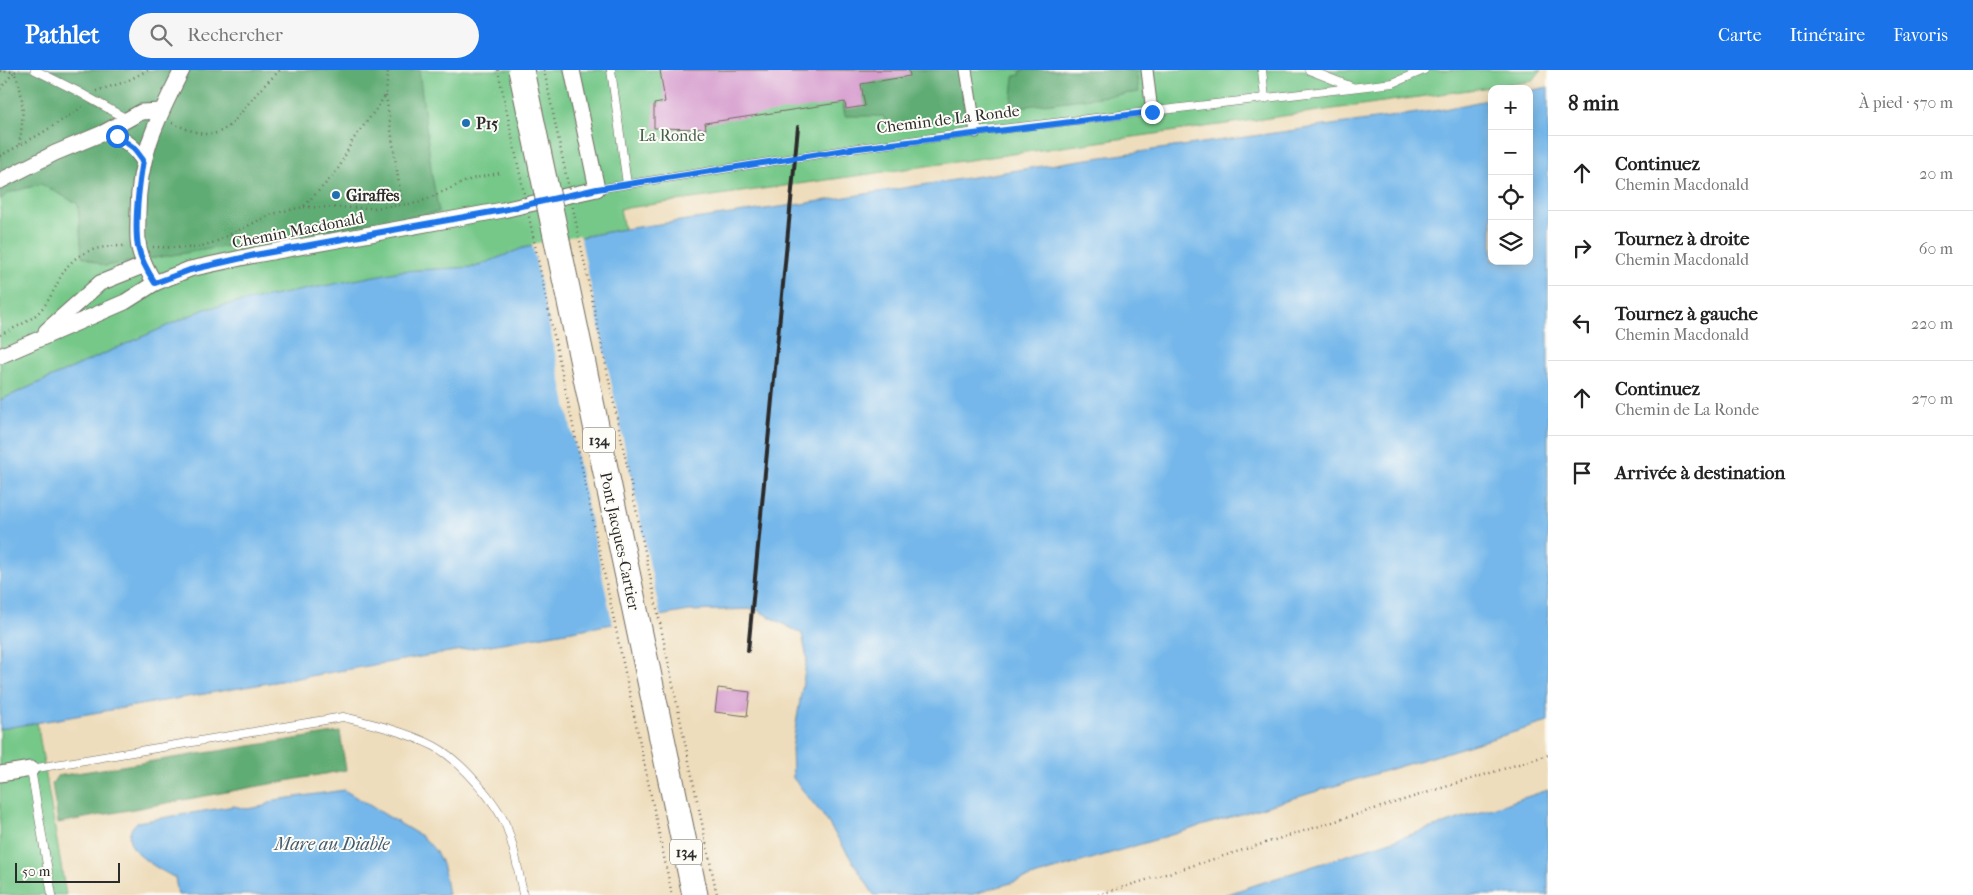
<!DOCTYPE html>
<html lang="fr">
<head>
<meta charset="utf-8">
<style>
  :root { --surface:#fff; --page:#f6f6f6; --text:#222; --muted:#767676; --line:#e0e0e0; --accent:#1a73e8 }
  body { margin:0; font-family:"IM FELL French Canon",serif; background:var(--page); color:var(--text) }
  .controls { position:absolute; right:15px; top:15px; display:grid; overflow:hidden; border-radius:10px; box-shadow:0 2px 12px #0003 }
  .controls button { width:45px; height:45px; display:grid; place-items:center; padding:0; border:0; border-bottom:1px solid var(--line); background:var(--surface); color:var(--text); font:25px sans-serif }
  .scale { position:absolute; left:15px; bottom:12px; width:105px; box-sizing:border-box; padding-left:5px; border:2px solid #2b2b2b; border-top:0; font-size:14px; line-height:18px; white-space:nowrap; color:#2b2b2b; -webkit-text-stroke:4px #fdfcf7; paint-order:stroke }
  .stop { position:absolute; width:15px; height:15px; margin:-11px; border:4px solid #1a73e8; border-radius:50%; background:#fff }
  .stop.end { background:#1a73e8; border-color:#fff; box-shadow:0 1px 5px #0008 }
  .list { margin:0; padding:0; list-style:none }
  h2 { display:flex; justify-content:space-between; align-items:center; height:65px; margin:0; padding:0 20px; font-size:21px }
  h2 small { font-size:16px; font-weight:400; color:var(--muted) }
  .list li { display:grid; grid-template-columns:32px 1fr auto; gap:15px; align-items:center; box-sizing:border-box; height:75px; padding:0 20px; border-top:1px solid var(--line) }
  .list b { display:block; font-size:19px; white-space:nowrap }
  .list p { margin:0; font-size:16px; white-space:nowrap; color:var(--muted) }
  .list em { font-size:16px; font-style:normal; color:var(--muted) }
  .icon { flex:none; width:28px; height:28px; fill:none; stroke:currentColor; stroke-width:2; stroke-linecap:round; stroke-linejoin:round }
  .map { position:relative; flex:none; width:1548px; height:825px; overflow:hidden }
  header { display:flex; align-items:center; gap:30px; box-sizing:border-box; height:70px; padding:0 25px; background:var(--accent); color:#fff }
  header strong { font-size:24px }
  nav { display:flex; gap:28px; margin-inline-start:auto; font-size:18px }
  .search { width:350px; height:45px; background:var(--page); display:flex; align-items:center; gap:12px; box-sizing:border-box; padding:0 18px; border-radius:28px; color:var(--muted); font-size:19px }
  main { display:flex }
  aside { flex:1; background:var(--surface) }
  .map>svg:first-child { display:block }
  .green { fill:#76c889; stroke:#507a5a }
  .forest { fill:#60ac75; stroke:#466c50 }
  .water { fill:#75b7ea; stroke:#50718a }
  .pier { fill:#eeddbc }
  .building { fill:#d69bce }
  .lines { fill:none; stroke-linecap:round; stroke-linejoin:round }
  .service-casing { stroke:#6f695e; stroke-width:9 }
  .pedestrian-casing { stroke:#6f695e; stroke-width:13 }
  .minor-casing { stroke:#6f695e; stroke-width:17 }
  .primary-casing { stroke:#6f695e; stroke-width:27 }
  .path { stroke:#6f695e; stroke-width:2.5; stroke-dasharray:1 4; stroke-linecap:butt }
  .service { stroke:#fff; stroke-width:8 }
  .pedestrian { stroke:#fff; stroke-width:11 }
  .minor { stroke:#fff; stroke-width:15 }
  .primary { stroke:#fff; stroke-width:25 }
  .rail { stroke:#2b2b2b; stroke-width:4 }
  .primary-bridge-casing { stroke:#6f695e; stroke-width:27; stroke-linecap:butt }
  .path-bridge { stroke:#6f695e; stroke-width:2.5; stroke-dasharray:1 4; stroke-linecap:butt }
  .primary-bridge { stroke:#fff; stroke-width:25 }
  .route { stroke:#1a73e8; stroke-width:6 }
  .poi-dot { fill:#1f6fb2; stroke:#fdfcf7; stroke-width:2 }
  .labels { text-anchor:middle; dominant-baseline:central; stroke-width:4; stroke-linejoin:round; paint-order:stroke }
  .shield { fill:#fdfcf7; stroke:#6a6a68; stroke-width:1 }
  .shield-label { font-size:15px; font-weight:bold; fill:#2b2b2b }
  .street-label { font-size:16px; fill:#2b2b2b; stroke:#fdfcf7 }
  .poi-label { font-size:16px; font-weight:bold; fill:#2b2b2b; stroke:#fdfcf7; text-anchor:start }
  .park-label { font-size:16px; fill:#45624c; stroke:#fdfcf7 }
  .water-label { font-size:18px; font-style:italic; fill:#455c6e; stroke:#fdfcf7 }
</style>
</head>
<body>
<header>
<strong>Pathlet</strong>
<div class="search"><svg class="icon" aria-label="search" viewBox="0 0 24 24"><circle cx="10" cy="10" r="6"/><path d="M15 15l6 6"/></svg>Rechercher</div>
<nav><a>Carte</a><a>Itinéraire</a><a>Favoris</a></nav>
</header>
<main>
<div class="map">
<svg width="1548" height="825" viewBox="0 0 1548 825">
  <rect width="100%" height="100%" fill="#fdfcf7"/>
  <filter id="ink" filterUnits="userSpaceOnUse"><feTurbulence type="fractalNoise" baseFrequency=".02" numOctaves="2"/><feDisplacementMap in="SourceGraphic" scale="10" xChannelSelector="R" yChannelSelector="G"/><feConvolveMatrix kernelMatrix="1 2 1 2 8 2 1 2 1" color-interpolation-filters="sRGB"/></filter>
  <filter id="wash" filterUnits="userSpaceOnUse"><feTurbulence type="fractalNoise" baseFrequency=".0096" numOctaves="4" result="noise"/><feDisplacementMap in="SourceGraphic" scale="20" xChannelSelector="R" yChannelSelector="G"/><feGaussianBlur stdDeviation="1.12" result="paint"/><feColorMatrix in="noise" values="0 0 0 0 0 0 0 0 0 0 0 0 0 0 0 0 0 1.4 0 .05"/><feComposite in="paint" operator="in"/></filter>
  <g filter="url(#wash)">
    <rect width="100%" height="100%" fill="#eeddbc"/>
    <!-- green -->
    <g class="green">
      <path d="M0,0H1541L1533,11L620,139L624,159L523,178L475,197L404,201L205,239L0,330Z"/>
      <path d="M37,652L66,825H0V659Z"/>
    </g>
    <!-- forest -->
    <g class="forest">
      <path d="M0,0H419L432,106L439,142L104,196L82,186L78,134L41,114L8,123L0,130Z"/>
      <path d="M838,0H959L965,46L891,59L883,46H845Z"/>
      <path d="M1021,0H1136L1139,22L1011,38L1014,6L1020,5Z"/>
      <path d="M340,662L346,700L58,753L52,714L57,706Z"/>
    </g>
    <!-- water -->
    <g class="water">
      <path d="M1548,17V652L971,825H874L825,748L793,708L792,678L807,588L802,564L755,539L689,541L0,659V330L205,239L401,201L475,197L523,178L624,159L808,133L1081,90L1439,40L1492,29V191H1529V21Z"/>
      <path d="M344,720L421,766C444,786 443,796 448,825H178L175,808C158,798 111,776 137,752L234,736L247,739L264,736L275,730Z"/>
      <path d="M1548,720V825H1224Z"/>
    </g>
    <!-- pier -->
    <path class="pier" d="M580,165L661,548L613,556L532,174Z"/>
    <g id="blocks">
      <!-- building -->
      <g class="building">
        <path d="M660,0H909L910,6L861,14L865,36L846,39L845,32L705,53L706,59L654,58V34L665,32Z"/>
        <path d="M718,618L750,622L747,646L715,642Z"/>
      </g>
    </g>
  </g>
  <g filter="url(#ink)">
    <use href="#blocks" fill-opacity="0" stroke="#6f695e" stroke-width="1"/>
    <g class="lines">
      <defs>
        <g id="service">
          <path d="M35,0L77,21L127,49"/>
          <path d="M611,0L627,114"/>
          <path d="M1262,0L1265,29"/>
          <path d="M1309,0L1352,17"/>
          <path d="M597,119L851,79L976,62L1393,13L1424,0"/>
          <path d="M52,825L31,699L343,647C374,654 406,662 434,676C459,689 497,732 507,758C515,780 519,802 523,825"/>
        </g>
        <g id="pedestrian">
          <path d="M966,0L976,62"/>
          <path d="M1147,0L1152,42"/>
        </g>
        <g id="minor">
          <path d="M103,63C122,67 132,74 143,90"/>
          <path d="M0,111L55,83L103,63L141,42L161,41"/>
          <path d="M155,213C148,202 142,191 139,178C137,169 138,157 138,148C137,89 156,51 182,0"/>
          <path d="M46,261L100,213L145,195"/>
          <path d="M0,286L125,232L155,213L190,199L255,185L503,140L597,119L572,0"/>
          <path d="M0,704L31,699"/>
        </g>
        <path id="primary" d="M677,739L695,825"/>
      </defs>
      <!-- service casing -->
      <use href="#service" class="service-casing"/>
      <!-- pedestrian casing -->
      <use href="#pedestrian" class="pedestrian-casing"/>
      <!-- minor casing -->
      <use href="#minor" class="minor-casing"/>
      <!-- primary casing -->
      <use href="#primary" class="primary-casing"/>
      <!-- path -->
      <g class="path">
        <path d="M0,1L14,2L20,0"/>
        <path d="M0,19L14,2C26,26 23,50 19,76"/>
        <path d="M96,21L125,12L148,0"/>
        <path d="M386,26L402,135"/>
        <path d="M172,53C183,57 194,63 205,64C229,66 240,42 253,28C261,18 271,9 280,0"/>
        <path d="M0,86L42,63L84,36"/>
        <path d="M304,137L373,138L418,133L471,109L499,103"/>
        <path d="M153,177L195,178L215,172L272,144L303,137L332,107L340,96L352,71L377,38L386,24L388,0"/>
        <path d="M0,265C13,258 30,252 40,241C49,231 54,220 60,208C74,181 96,176 125,176"/>
        <path d="M1098,825L1548,685"/>
      </g>
      <!-- service -->
      <use href="#service" class="service"/>
      <!-- pedestrian -->
      <use href="#pedestrian" class="pedestrian"/>
      <!-- minor -->
      <use href="#minor" class="minor"/>
      <!-- primary -->
      <use href="#primary" class="primary"/>
      <!-- rail -->
      <path class="rail" d="M748,581L798,57"/>
      <defs>
        <path id="primary-bridge" d="M521,0L677,739"/>
      </defs>
      <!-- primary-bridge casing -->
      <use href="#primary-bridge" class="primary-bridge-casing"/>
      <!-- path-bridge -->
      <g class="path-bridge">
        <path d="M498,0L672,825"/>
        <path d="M544,0L717,825"/>
      </g>
      <!-- primary-bridge -->
      <use href="#primary-bridge" class="primary-bridge"/>
    </g>
  </g>
  <g class="lines" filter="url(#ink)">
    <!-- route -->
    <path class="route" d="M117,66L134,78L143,90C139,115 134,152 138,177C141,190 148,202 155,213L190,200L255,185L503,140L597,119L851,79L1152,42"/>
  </g>
  <!-- markers -->
  <g class="poi-dot">
    <circle cx="466" cy="53" r="5"/>
    <circle cx="336" cy="125" r="5"/>
  </g>
  <g class="labels">
    <!-- shield labels -->
    <g class="shield">
      <rect x="583" y="357.5" width="32" height="25" rx="4"/>
      <rect x="670" y="769.5" width="32" height="25" rx="4"/>
    </g>
    <g class="shield-label">
      <text x="599" y="370">134</text>
      <text x="686" y="782">134</text>
    </g>
    <!-- street labels -->
    <g class="street-label">
      <text transform="translate(948 49) rotate(-7)">Chemin de La Ronde</text>
      <text transform="translate(298 160) rotate(-11)">Chemin Macdonald</text>
      <text transform="translate(620 471) rotate(78)">Pont Jacques-Cartier</text>
    </g>
    <!-- poi labels -->
    <g class="poi-label">
      <text x="476" y="53">P15</text>
      <text x="346" y="125">Giraffes</text>
    </g>
    <!-- park labels -->
    <g class="park-label">
      <text x="672" y="65">La Ronde</text>
    </g>
    <!-- water labels -->
    <g class="water-label">
      <text x="332" y="774">Mare au Diable</text>
    </g>
  </g>
</svg>
<div class="controls">
<button>+</button>
<button>−</button>
<button><svg class="icon" aria-label="locate" viewBox="0 0 24 24"><circle cx="12" cy="12" r="6"/><path d="M12 2v4M12 18v4M2 12h4M18 12h4"/></svg></button>
<button><svg class="icon" aria-label="layers" viewBox="0 0 24 24"><path d="M12 4l9 5-9 5-9-5zM3 14l9 5 9-5"/></svg></button>
</div>
<div class="scale">50 m</div>
<div class="stop" style="left:117px;top:66px"></div>
<div class="stop end" style="left:1152px;top:42px"></div>
</div>
<aside>
<h2>8 min<small>À pied · 570 m</small></h2>
<ul class="list">
<li><svg class="icon" aria-label="ahead" viewBox="0 0 24 24"><path d="M12 20V5M6 11l6-6 6 6"/></svg><div><b>Continuez</b><p>Chemin Macdonald</p></div><em>20 m</em></li>
<li><svg class="icon" aria-label="right" viewBox="0 0 24 24"><path d="M7 20v-9h11M14 6l5 5-5 5"/></svg><div><b>Tournez à droite</b><p>Chemin Macdonald</p></div><em>60 m</em></li>
<li><svg class="icon" aria-label="left" viewBox="0 0 24 24"><path d="M17 20v-9H6M10 6l-5 5 5 5"/></svg><div><b>Tournez à gauche</b><p>Chemin Macdonald</p></div><em>220 m</em></li>
<li><svg class="icon" aria-label="ahead" viewBox="0 0 24 24"><path d="M12 20V5M6 11l6-6 6 6"/></svg><div><b>Continuez</b><p>Chemin de La Ronde</p></div><em>270 m</em></li>
<li><svg class="icon" aria-label="arrive" viewBox="0 0 24 24"><path d="M6 21V4h12l-3 4 3 4H6"/></svg><div><b>Arrivée à destination</b></div></li>
</ul>
</aside>
</main>
</body>
</html>
